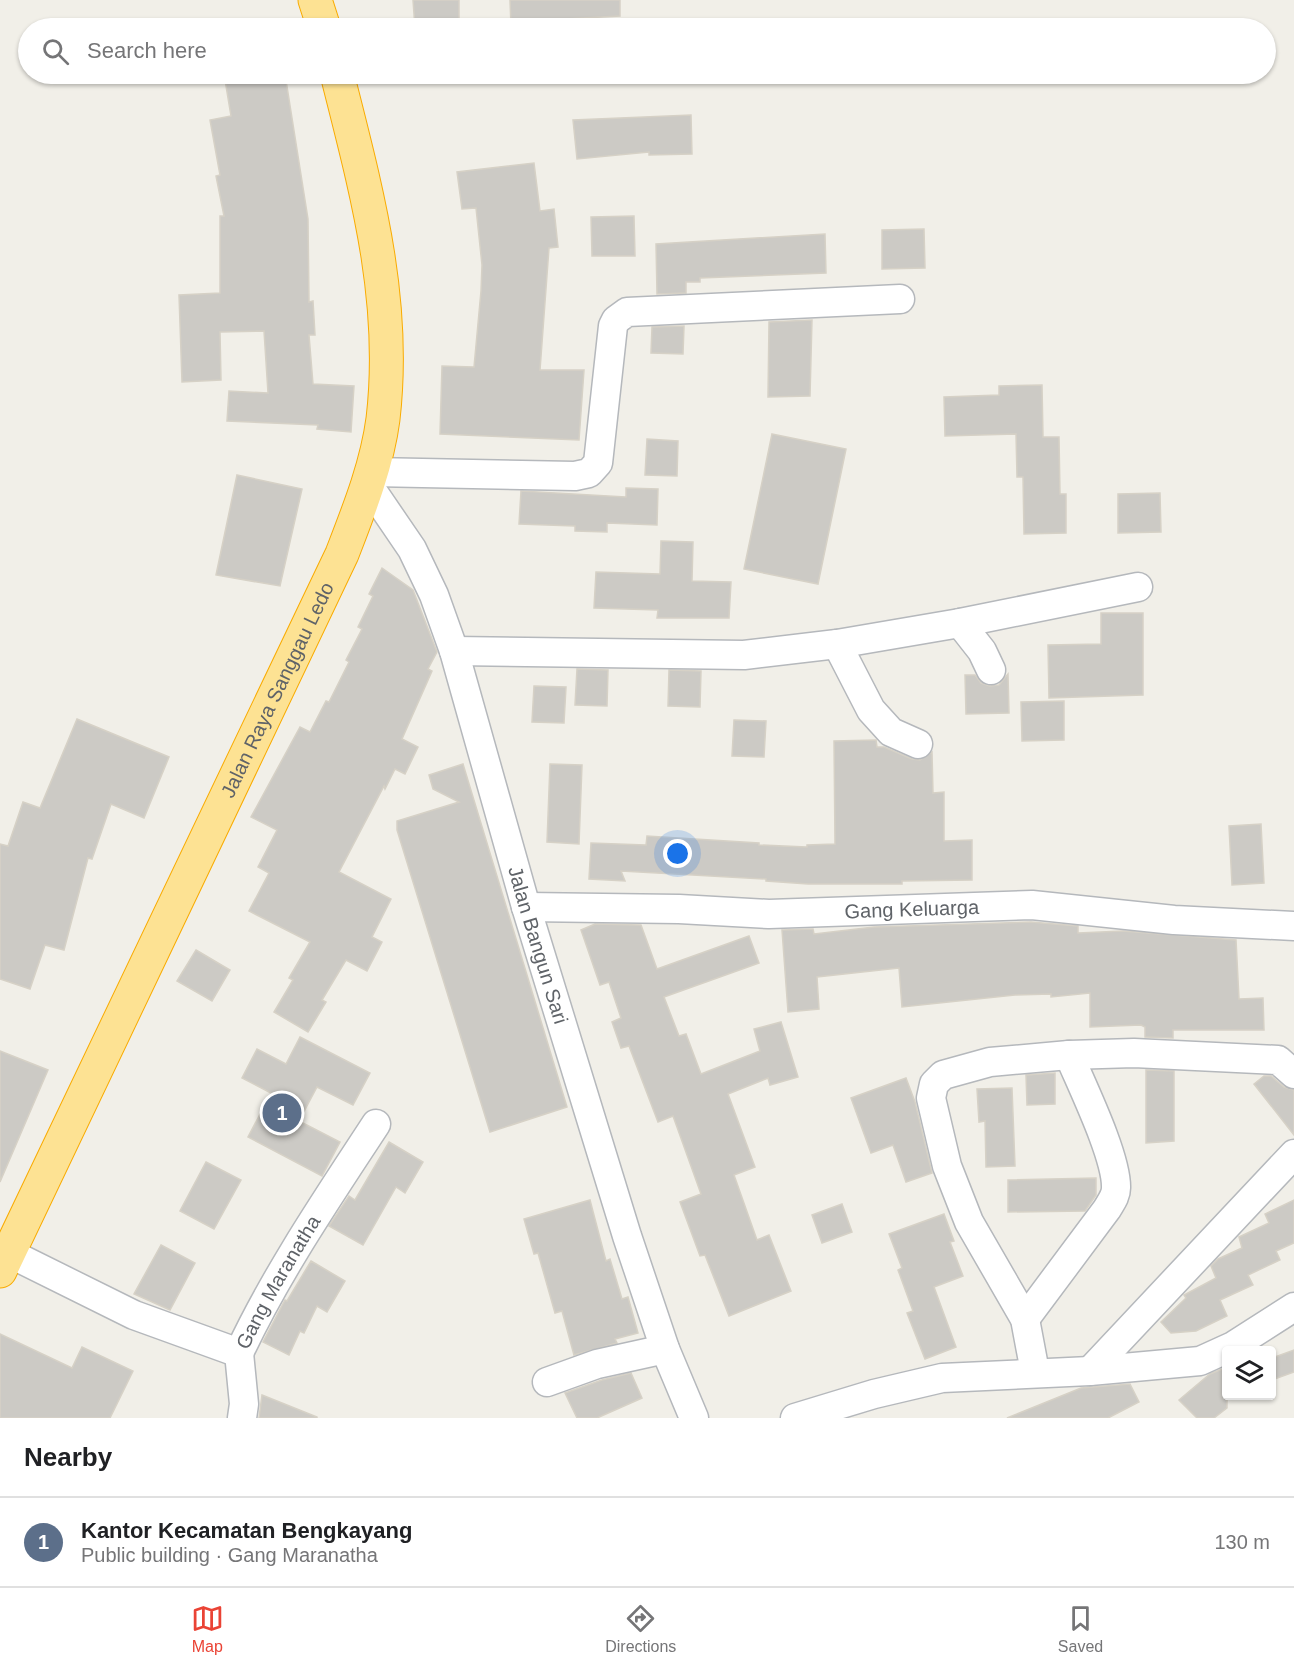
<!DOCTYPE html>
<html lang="en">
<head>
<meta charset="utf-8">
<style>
  :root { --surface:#fff; --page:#f6f6f6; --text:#202124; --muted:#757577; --line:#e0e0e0; --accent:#ea4335 }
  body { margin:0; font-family:Arial,sans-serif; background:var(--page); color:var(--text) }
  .controls { position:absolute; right:18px; bottom:18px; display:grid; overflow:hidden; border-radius:6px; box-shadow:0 2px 4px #0004 }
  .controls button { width:54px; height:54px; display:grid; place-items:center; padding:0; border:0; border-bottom:2px solid var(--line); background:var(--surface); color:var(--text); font:30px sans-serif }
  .you { position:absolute; left:678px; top:854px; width:21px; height:21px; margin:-15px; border:4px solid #fff; border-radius:50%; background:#1a73e8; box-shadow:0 0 0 9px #1a73e833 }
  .badge { display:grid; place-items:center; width:39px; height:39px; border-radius:50%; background:var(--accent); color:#fff; font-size:20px; font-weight:700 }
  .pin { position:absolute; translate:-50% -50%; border:3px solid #fff; box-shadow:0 2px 6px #0006 }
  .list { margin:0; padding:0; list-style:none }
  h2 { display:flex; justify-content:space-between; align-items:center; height:78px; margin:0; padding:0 24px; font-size:26px }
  h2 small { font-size:20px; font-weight:400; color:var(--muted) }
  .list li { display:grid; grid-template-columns:39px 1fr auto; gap:18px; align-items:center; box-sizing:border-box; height:90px; padding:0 24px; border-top:2px solid var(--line) }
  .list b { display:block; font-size:22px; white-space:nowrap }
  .list p { margin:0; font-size:20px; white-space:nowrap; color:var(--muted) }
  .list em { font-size:20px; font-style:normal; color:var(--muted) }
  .icon { flex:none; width:33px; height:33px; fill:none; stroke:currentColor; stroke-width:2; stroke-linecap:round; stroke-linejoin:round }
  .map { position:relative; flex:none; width:1294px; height:1418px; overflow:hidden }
  .search { position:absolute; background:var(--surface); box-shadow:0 2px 4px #0004; left:18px; right:18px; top:18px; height:66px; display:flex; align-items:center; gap:15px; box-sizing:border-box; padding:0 21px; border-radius:33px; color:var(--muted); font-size:22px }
  .sheet { height:168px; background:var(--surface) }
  nav { display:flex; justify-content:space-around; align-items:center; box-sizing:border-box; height:84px; border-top:2px solid var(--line); background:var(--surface); font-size:16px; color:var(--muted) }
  nav a { display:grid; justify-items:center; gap:3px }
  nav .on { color:var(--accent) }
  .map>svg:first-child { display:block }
  .building { fill:#cccac5; stroke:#d6d1c6; stroke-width:1.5 }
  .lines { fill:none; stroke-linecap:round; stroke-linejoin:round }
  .minor-casing { stroke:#b5b8bc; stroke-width:31 }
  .highway-casing { stroke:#f9ab00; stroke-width:35 }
  .minor { stroke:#fff; stroke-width:28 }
  .highway { stroke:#fde293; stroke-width:33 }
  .labels { text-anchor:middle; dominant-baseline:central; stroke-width:4.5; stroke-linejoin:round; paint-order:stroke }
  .street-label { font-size:20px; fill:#5f6368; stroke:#fff }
</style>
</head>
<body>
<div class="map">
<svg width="1294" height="1418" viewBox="0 0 1294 1418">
  <rect width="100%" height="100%" fill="#f1efe8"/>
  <!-- building -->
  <g class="building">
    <path d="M413,0H459V28H415Z"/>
    <path d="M510,0H620V16L565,19V24L511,26Z"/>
    <path d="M224,74H285L308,219L309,302L313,301L315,335H309L313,384L354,386L351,432L317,429L318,425L227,421L229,391L268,393L264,331L220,332L221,380L182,382L179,295L220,293V216H224L216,176L220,175L210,120L231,116Z"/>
    <path d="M691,115L692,154L649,155V152L577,159L573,120Z"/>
    <path d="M534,163L540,211L554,209L558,247L549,248L540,370H584L579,440L440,434L442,366L474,367L481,291L482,265L476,208L462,209L457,172Z"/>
    <path d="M634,216L635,256H592L591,217Z"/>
    <path d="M924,229L925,268L882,269V230Z"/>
    <path d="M825,234L826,273L700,278V282H686V293L657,294L656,244Z"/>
    <path d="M812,320L810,396L768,397L769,322Z"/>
    <path d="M684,326L683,354L651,353L652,327Z"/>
    <path d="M1042,385L1043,437H1059L1060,494H1066V533L1024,534L1023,477H1017L1016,434L945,436L944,397L999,395V386Z"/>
    <path d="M772,434L846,449L818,584L744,569Z"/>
    <path d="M647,439L678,441L677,476L645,475Z"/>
    <path d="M237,475L302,489L280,586L216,575Z"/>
    <path d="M626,488L658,489L657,525L607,523V532L575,531V526L519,524L521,491L626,497Z"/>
    <path d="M1160,493L1161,532L1118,533V494Z"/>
    <path d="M661,541L693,542L692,581L731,582L729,618H657L658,610L594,608L596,572L660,574Z"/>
    <path d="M382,568L413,590L437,652L428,669L432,671L402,739L418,747L405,774L395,769L385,789L384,786L339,872L391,899L372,937L382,942L367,971L346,960L322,1000L326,1002L308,1032L274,1012L293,980L289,978L310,942L249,911L269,873L258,867L277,830L251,817L300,727L310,732L326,701L329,702L349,662L346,660L362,629L358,627L373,596L369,594Z"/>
    <path d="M1101,613H1143V695L1049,698L1048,645L1101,644Z"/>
    <path d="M577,669L608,670L607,706L575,705Z"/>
    <path d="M669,670L701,671L700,707L668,706Z"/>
    <path d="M1008,674L1009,713L966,714L965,675H975L981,683L990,686L999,685Z"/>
    <path d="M534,686L566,687L564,723L532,722Z"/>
    <path d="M1064,701V740L1022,741L1021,702Z"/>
    <path d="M77,719L169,757L144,818L111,804L92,859L88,858L64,950L45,945L30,989L0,979V844L8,846L23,802L40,808Z"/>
    <path d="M734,720L766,721L764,757L732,756Z"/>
    <path d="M876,740L877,747H884L912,759L920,760L932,752L933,793L944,792V841L972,840V880L902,881V884H808L766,881V879L621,871L625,881L589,879L591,843L646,845L647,836L759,843V845L807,847V845L835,844L834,741Z"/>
    <path d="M463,764L567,1107L490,1132L397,830V821L459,802L433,789L429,775Z"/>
    <path d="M550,764L582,765L579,844L547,842Z"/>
    <path d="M1261,824L1264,883L1232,885L1229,826Z"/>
    <path d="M1031,922L1078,926V933L1123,931L1236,940L1239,999L1263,998L1264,1030H1173V1038L1145,1037V1027L1141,1025L1090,1027V993L1051,997V994L1015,995L902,1007L899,968L817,977L819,1009L788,1012L782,930L813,929L814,934L874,927Z"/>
    <path d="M595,924L641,925L657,969L749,936L759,963L664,997L679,1036L686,1034L701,1074L760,1051L754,1029L781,1022L798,1077L770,1085L768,1078L728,1094L755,1167L734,1175L757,1240L769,1235L791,1291L729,1316L705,1255L700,1256L680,1202L701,1194L673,1116L658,1122L629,1046L621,1048L612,1022L621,1018L609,982L600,985L581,930Z"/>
    <path d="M196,950L230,970L212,1001L177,981Z"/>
    <path d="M300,1037L370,1073L353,1105L317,1087L299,1121L340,1142L322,1176L248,1137L271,1093L242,1078L257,1049L286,1064Z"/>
    <path d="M0,1051L48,1070L0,1182Z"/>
    <path d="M1146,1070L1174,1071V1141L1146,1143Z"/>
    <path d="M1055,1073V1104L1027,1105L1026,1075Z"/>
    <path d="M1264,1076H1271L1284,1087L1294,1090V1135L1254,1084Z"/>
    <path d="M906,1078L915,1102L932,1173L906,1182L893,1145L871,1153L851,1098Z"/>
    <path d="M1012,1088L1015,1166L986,1167L985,1121L979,1122L977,1089Z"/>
    <path d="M389,1142L423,1162L405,1193L396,1187L363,1245L329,1226L349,1196L355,1200Z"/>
    <path d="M206,1162L241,1180L214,1229L180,1211Z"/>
    <path d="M1096,1178V1195L1085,1211L1008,1212V1180Z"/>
    <path d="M590,1200L606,1261L610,1259L622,1299L628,1297L638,1333L615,1339L617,1343L574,1355L562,1311L555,1313L538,1253L534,1254L524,1219Z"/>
    <path d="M1294,1200V1243L1276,1251L1280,1260L1248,1275L1253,1285L1220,1300L1227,1316L1196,1331L1171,1333L1161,1322L1186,1298L1184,1295L1216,1278L1211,1266L1218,1259L1242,1248L1239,1237L1269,1223L1265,1214Z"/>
    <path d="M842,1204L852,1232L822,1243L812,1215Z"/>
    <path d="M944,1214L954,1241L950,1242L963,1276L934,1287L956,1347L925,1359L907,1313L913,1311L898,1270L902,1268L889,1234Z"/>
    <path d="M161,1245L195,1263L170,1310L134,1294Z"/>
    <path d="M311,1261L345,1281L327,1312L317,1306L304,1333L300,1331L289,1355L263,1342L285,1300L287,1301Z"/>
    <path d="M0,1334L72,1368L82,1347L133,1371L110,1418H0Z"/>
    <path d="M1294,1350V1372L1272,1380V1358Z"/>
    <path d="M1227,1367V1408L1214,1418H1197L1179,1400L1210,1374Z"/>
    <path d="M631,1373L642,1398L597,1418H577L565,1393L602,1380Z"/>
    <path d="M1130,1384L1139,1402L1108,1418H1007L1081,1388Z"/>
    <path d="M262,1395L317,1417V1418H259Z"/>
  </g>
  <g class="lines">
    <defs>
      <g id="minor">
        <path d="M372,472L575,476L589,473L598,463L613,326L616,320L627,312L900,299"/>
        <path id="s1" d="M367,483L412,549L434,595L454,651L526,907L627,1236L665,1349L694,1418"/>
        <path d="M960,623L982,651L991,670"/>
        <path d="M837,644L871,710L891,732L918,744"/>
        <path d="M454,651L744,655L837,644L960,623L1138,587"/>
        <path id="s2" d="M526,907L679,909L769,914L1032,905L1174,920L1294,926"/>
        <path id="s3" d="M9,1253L134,1315L239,1353C277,1272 327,1199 376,1124"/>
        <path d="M1025,1319L1107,1209C1111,1202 1116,1196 1116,1188C1117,1157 1082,1086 1069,1055"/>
        <path d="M239,1353L244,1404L242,1418"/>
        <path d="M1090,1371L1294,1154"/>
        <path d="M1035,1372L1025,1319L969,1222L947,1166L931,1098L934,1084L943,1075L990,1062L1069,1055L1134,1053L1278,1060L1294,1074"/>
        <path d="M547,1382L597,1364L665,1349"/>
        <path d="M795,1418L874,1394L942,1378L1090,1371L1200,1361L1233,1346L1294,1307"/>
      </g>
      <g id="highway">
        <path d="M315,0L324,28"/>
        <path id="s4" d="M0,1271L342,554C359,510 377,465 383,419C397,299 366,189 337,74"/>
      </g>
    </defs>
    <!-- minor casing -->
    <use href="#minor" class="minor-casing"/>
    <!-- highway casing -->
    <use href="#highway" class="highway-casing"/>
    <!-- minor -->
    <use href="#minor" class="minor"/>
    <!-- highway -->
    <use href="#highway" class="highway"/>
  </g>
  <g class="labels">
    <!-- street labels -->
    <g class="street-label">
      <text stroke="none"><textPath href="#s4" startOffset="644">Jalan Raya Sanggau Ledo</textPath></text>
      <text stroke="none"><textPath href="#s2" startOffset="386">Gang Keluarga</textPath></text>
      <text stroke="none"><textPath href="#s1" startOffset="496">Jalan Bangun Sari</textPath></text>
      <text stroke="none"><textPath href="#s3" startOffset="332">Gang Maranatha</textPath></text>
    </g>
  </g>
</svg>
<div class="controls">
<button><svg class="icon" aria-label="layers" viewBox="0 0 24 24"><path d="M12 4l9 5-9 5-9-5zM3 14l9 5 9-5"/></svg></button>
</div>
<div class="you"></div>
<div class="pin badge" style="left:282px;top:1113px;background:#5c6f8a">1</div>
<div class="search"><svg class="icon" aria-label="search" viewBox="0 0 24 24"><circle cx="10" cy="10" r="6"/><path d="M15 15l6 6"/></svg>Search here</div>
</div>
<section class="sheet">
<h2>Nearby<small></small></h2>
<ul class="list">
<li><span class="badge" style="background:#5c6f8a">1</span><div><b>Kantor Kecamatan Bengkayang</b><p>Public building · Gang Maranatha</p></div><em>130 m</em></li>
</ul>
</section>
<nav>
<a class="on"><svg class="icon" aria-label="map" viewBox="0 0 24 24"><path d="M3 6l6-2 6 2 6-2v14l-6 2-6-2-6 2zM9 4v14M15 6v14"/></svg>Map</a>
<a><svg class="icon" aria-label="directions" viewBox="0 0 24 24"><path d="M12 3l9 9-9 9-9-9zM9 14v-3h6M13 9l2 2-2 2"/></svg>Directions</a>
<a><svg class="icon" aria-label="saved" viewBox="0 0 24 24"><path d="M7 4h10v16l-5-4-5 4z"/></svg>Saved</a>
</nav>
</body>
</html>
